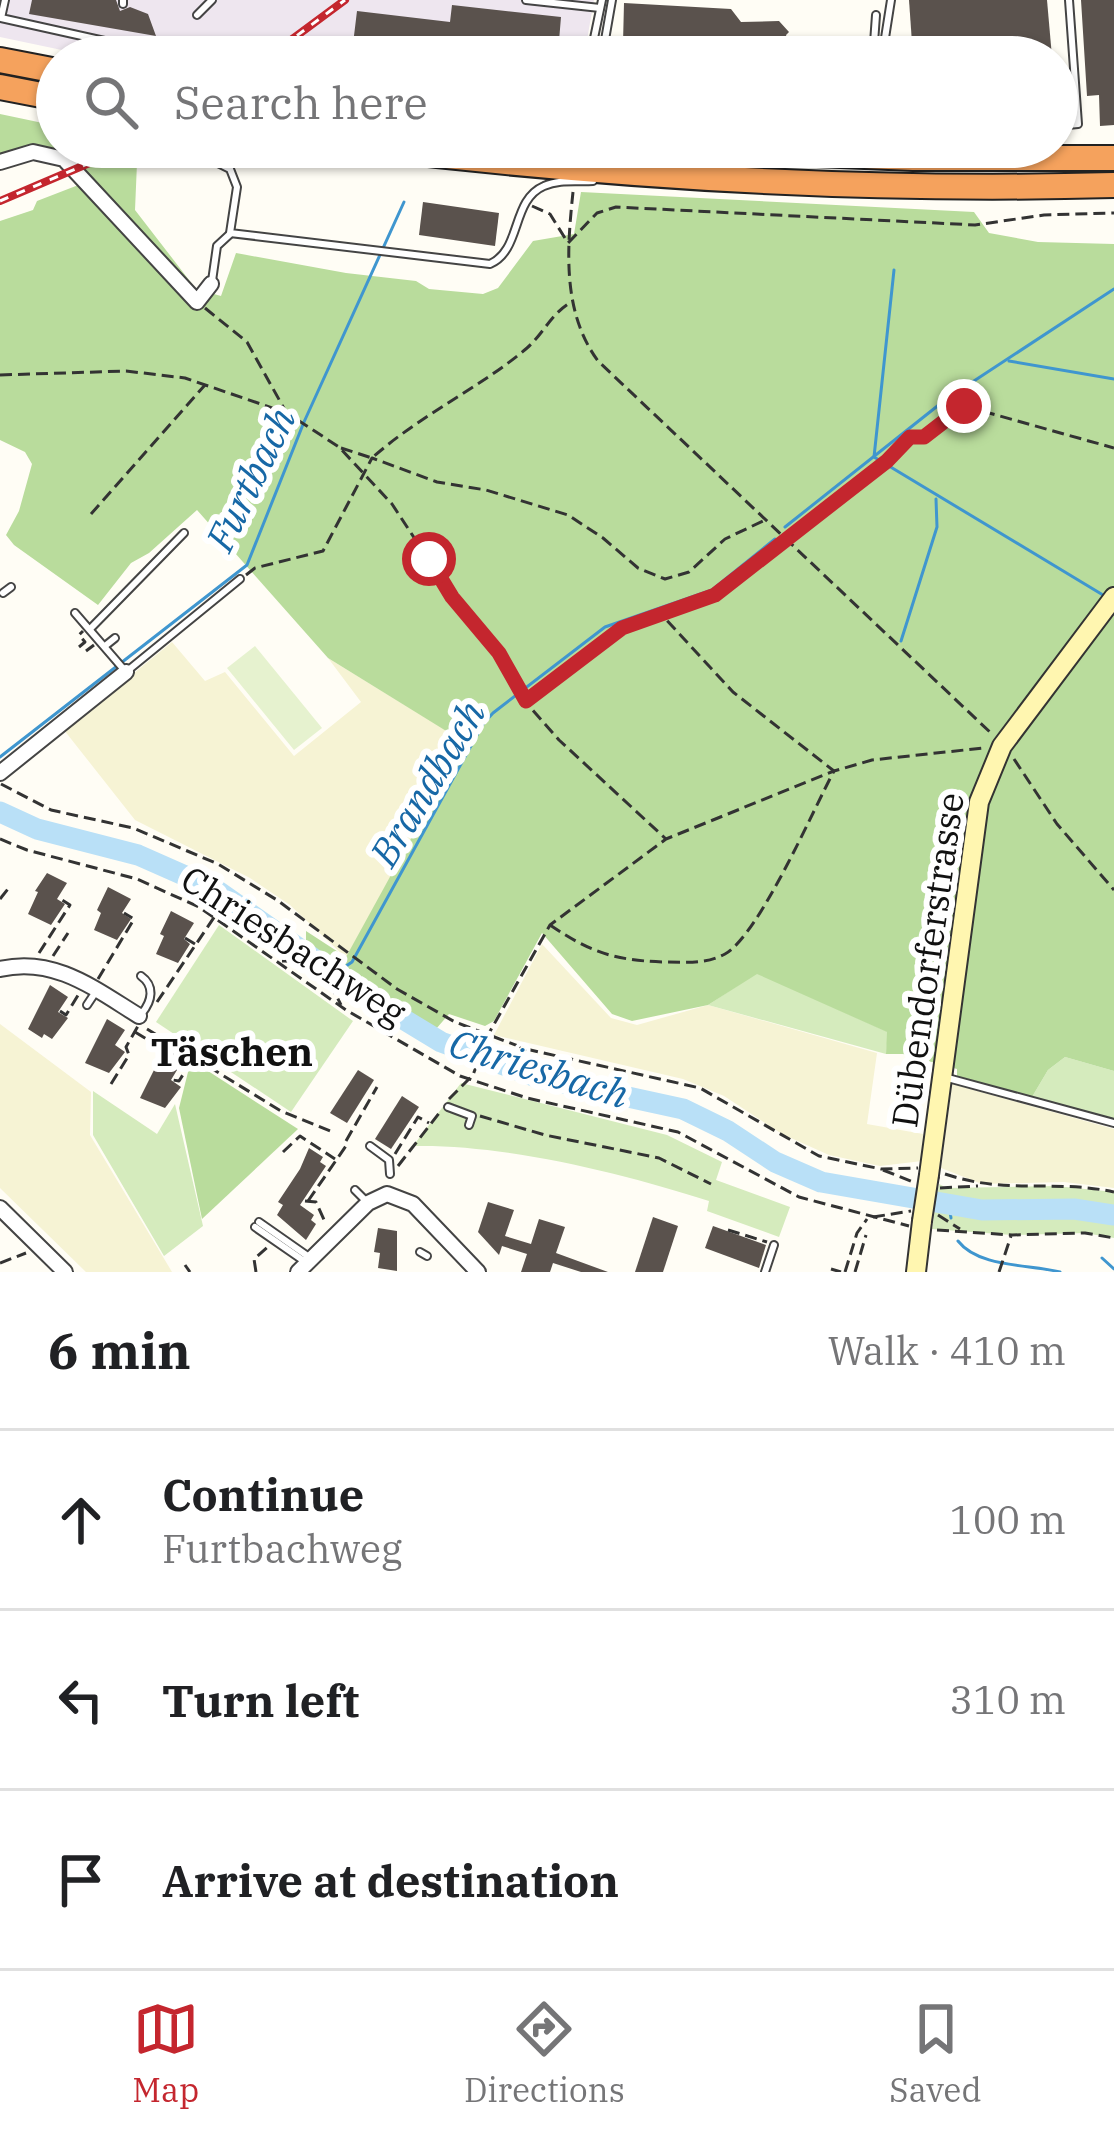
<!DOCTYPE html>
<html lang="en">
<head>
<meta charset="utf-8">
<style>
  :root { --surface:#fff; --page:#f6f6f6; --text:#202124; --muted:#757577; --line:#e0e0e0; --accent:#c4262e }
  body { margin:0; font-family:"IBM Plex Serif",serif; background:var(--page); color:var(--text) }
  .stop { position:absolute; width:36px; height:36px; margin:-27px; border:9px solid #c4262e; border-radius:50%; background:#fff }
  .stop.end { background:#c4262e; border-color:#fff; box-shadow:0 3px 12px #0008 }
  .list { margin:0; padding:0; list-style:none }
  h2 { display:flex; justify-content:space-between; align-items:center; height:156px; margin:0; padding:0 48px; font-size:51px }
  h2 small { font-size:39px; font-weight:400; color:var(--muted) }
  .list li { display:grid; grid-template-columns:78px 1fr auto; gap:36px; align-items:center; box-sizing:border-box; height:180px; padding:0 48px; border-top:3px solid var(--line) }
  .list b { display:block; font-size:45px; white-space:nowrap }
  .list p { margin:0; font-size:39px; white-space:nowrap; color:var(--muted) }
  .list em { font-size:39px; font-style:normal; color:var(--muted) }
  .icon { flex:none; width:66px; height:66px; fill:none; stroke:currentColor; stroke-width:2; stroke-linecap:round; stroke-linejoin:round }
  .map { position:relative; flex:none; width:1114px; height:1272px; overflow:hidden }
  .search { position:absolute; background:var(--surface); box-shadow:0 3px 9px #0004; left:36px; right:36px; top:36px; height:132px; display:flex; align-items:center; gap:30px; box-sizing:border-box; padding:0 42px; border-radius:66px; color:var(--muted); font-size:45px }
  .sheet { height:696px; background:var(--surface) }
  nav { display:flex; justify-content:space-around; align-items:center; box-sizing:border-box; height:168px; border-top:3px solid var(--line); background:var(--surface); font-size:33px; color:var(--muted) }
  nav a { display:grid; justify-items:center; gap:6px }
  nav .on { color:var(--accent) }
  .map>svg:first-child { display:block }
  .industrial { fill:#eee6ef }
  .farmland { fill:#f6f3d4 }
  .green { fill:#d5ebbd }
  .forest { fill:#b9dc9c }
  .pitch { fill:#e6f2cf }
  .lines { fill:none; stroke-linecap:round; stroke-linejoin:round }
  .stream { stroke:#3f96cf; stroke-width:3 }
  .river { stroke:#b9e0f7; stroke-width:21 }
  .building { fill:#5a524d }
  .lane-casing { stroke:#444; stroke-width:10 }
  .street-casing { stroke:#444; stroke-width:18 }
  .secondary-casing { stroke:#333; stroke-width:22 }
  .highway-casing { stroke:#222; stroke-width:28 }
  .path { stroke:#333; stroke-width:3; stroke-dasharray:12 6; stroke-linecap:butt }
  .lane { stroke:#fff; stroke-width:6 }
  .street { stroke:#fff; stroke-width:14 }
  .secondary { stroke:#fff6b0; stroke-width:18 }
  .highway { stroke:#f5a25d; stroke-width:24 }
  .rail-casing { stroke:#c4262e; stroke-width:8 }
  .rail { stroke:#fff; stroke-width:3; stroke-dasharray:9; stroke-linecap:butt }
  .secondary-bridge-casing { stroke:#333; stroke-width:22; stroke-linecap:butt }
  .secondary-bridge { stroke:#fff6b0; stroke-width:18 }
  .route { stroke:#c4262e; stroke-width:15 }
  .labels { text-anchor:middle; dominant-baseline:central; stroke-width:12; stroke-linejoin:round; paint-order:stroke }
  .street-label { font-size:36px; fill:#111; stroke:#fff }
  .water-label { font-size:39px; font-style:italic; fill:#1768a6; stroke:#fff }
  .neighbourhood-label { font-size:39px; font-weight:bold; fill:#111; stroke:#fff }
</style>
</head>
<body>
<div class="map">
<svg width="1114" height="1272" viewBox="0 0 1114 1272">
  <rect width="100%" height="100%" fill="#fffdf5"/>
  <!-- industrial -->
  <path class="industrial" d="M0,0H594L584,57H95L0,37Z"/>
  <!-- farmland -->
  <g class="farmland">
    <path d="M172,642L205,681L225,672L294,756L361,702L328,658L465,742L346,958L290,905L250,878L135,820L64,730Z"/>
    <path d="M542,944L611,1018L637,1025L708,1005L877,1053L867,1124L923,1134L922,1161L880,1166L829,1155L782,1134L724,1096L683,1079L494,1035Z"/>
    <path d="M0,1024L91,1092L90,1135L172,1272H86L0,1188Z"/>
    <path d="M952,1084L1114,1129V1188L1064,1182L982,1184L941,1168Z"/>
  </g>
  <!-- green -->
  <g class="green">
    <path d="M219,925L353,1021L291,1112L156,1022Z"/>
    <path d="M757,973L888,1032L886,1054L708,1005Z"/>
    <path d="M1065,1057L1114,1071V1120L1032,1097L1048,1070Z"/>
    <path d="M461,1083L667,1135L722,1162L716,1180L790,1207L779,1237L707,1211L709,1201C622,1173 505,1144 413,1146Z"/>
    <path d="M93,1091L157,1134L175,1104L203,1226L164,1256L93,1135Z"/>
    <path d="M939,1184L947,1188L1056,1186L1114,1192V1238L1085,1233L1012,1235L932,1229Z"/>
  </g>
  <!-- forest -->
  <g class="forest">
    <path d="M0,114L57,126V147H109L137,163L135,210L196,289L221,296L236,253L346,273L416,281L429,289L483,294L498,288L533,241L574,234L581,192L974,212L989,233L1038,242L1114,244V1071L1065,1057L1048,1070L1032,1097L957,1076V1069L903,1054H886L887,1032L757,974L708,1005L632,1021L612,1014L542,933L494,1021L485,1026L449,1014L436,1029L368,989L306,941V931L346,957L464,742L328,658L197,510L149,553L131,563L98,605L14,545L6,535L19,511L32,464L25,452L0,440V221L33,210L37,201L81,184C49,153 40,157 0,170Z"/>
    <path d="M191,1060L298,1129L202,1219L179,1108Z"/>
  </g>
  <!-- pitch -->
  <path class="pitch" d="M255,646L322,728L294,750L227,668Z"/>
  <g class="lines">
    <!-- stream -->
    <g class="stream">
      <path d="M894,270L874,457L1103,595"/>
      <path d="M1009,361L1114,379"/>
      <path d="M785,527L945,400L1114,289"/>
      <path d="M901,641L937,527L936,499"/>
      <path d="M0,757L247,565L304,422L404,202"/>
      <path d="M336,973L352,962L483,724L493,713L605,627L712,590L775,539"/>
      <path d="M949,1205L951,1218"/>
      <path d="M958,1241C979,1268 1030,1264 1060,1272"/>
      <path d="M1102,1258L1114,1269"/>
    </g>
    <!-- river -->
    <path class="river" d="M0,812L37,829L138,855L215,889L375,1002L441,1042L536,1077L683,1109L728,1131L775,1162L821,1182L982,1210L1074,1209L1114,1215"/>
  </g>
  <!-- building -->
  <g class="building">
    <path d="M32,0H116L120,11L130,7L148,14L156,36L29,14Z"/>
    <path d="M909,0H1047L1052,57H913Z"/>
    <path d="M1081,0H1114V125L1100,126L1099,95L1087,96Z"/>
    <path d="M624,3L731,9L741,22L779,21L789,32L786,35L792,57H611L612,43H623Z"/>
    <path d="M452,5L561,17L559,41L576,43L575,57H318L320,40L353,44L357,11L450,22Z"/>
    <path d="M423,202L499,213L495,246L419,235Z"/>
    <path d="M47,873L67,883L57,899L65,904L51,925L28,914L38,892L35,891Z"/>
    <path d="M108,887L131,899L122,913L131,919L117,940L94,930L101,913L97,910Z"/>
    <path d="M171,911L194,923L184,939L190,944L178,963L156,954L164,936L160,934Z"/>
    <path d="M50,985L68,997L58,1012L68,1018L52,1039L44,1034L42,1038L28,1029Z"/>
    <path d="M107,1019L125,1030L115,1045L125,1052L109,1073L85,1063Z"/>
    <path d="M162,1054L180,1065L171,1080L181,1087L165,1108L140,1098Z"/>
    <path d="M358,1070L374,1080L347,1123L330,1113Z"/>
    <path d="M402,1096L419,1107L391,1149L375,1139Z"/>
    <path d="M309,1148L323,1157L320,1162L326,1166L300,1205L314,1215L311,1220L316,1224L306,1240L277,1215L283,1205L278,1202L300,1169Z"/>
    <path d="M488,1202L514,1210L505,1236L531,1244L539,1219L565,1227L556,1253L608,1272H581L553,1263L550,1272H521L527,1254L502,1246L499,1255L478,1232Z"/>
    <path d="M653,1217L678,1226L663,1272H635Z"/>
    <path d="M713,1226L766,1245L759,1268L705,1248Z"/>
    <path d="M378,1228L397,1231V1271L378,1268L380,1253L374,1252Z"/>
  </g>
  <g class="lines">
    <defs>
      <g id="lane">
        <path d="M5,0L1,18L145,50"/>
        <path d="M526,0L600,8"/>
        <path d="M123,4V0"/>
        <path d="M197,15L212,0"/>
        <path d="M593,43L602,0"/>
        <path d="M602,57L612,0"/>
        <path d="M873,57L876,15"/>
        <path d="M882,57L891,0"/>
        <path d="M1057,126L1078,124L1069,0"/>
        <path d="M144,147L216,162L230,169L237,187L230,233L490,264C522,250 511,200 544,186C559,179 576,182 593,181"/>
        <path d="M212,281L217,246L230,234"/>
        <path d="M3,593L11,587"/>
        <path d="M75,613L126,672L240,579"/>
        <path d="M91,628L184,533"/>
        <path d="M105,646L115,638"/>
        <path d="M141,976C155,986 152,1001 142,1013"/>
        <path d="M87,1005L95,993"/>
        <path d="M944,1077L1114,1123"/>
        <path d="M448,1107L472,1116L469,1125"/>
        <path d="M370,1146L389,1160L390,1174"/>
        <path d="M355,1190L365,1200"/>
        <path d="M259,1222L309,1257"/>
        <path d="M255,1227L304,1261"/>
        <path d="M420,1252L427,1256"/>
        <path d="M765,1272L774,1245"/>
      </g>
      <g id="street">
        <path d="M0,162L33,152L64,159L197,302L211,284"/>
        <path d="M0,773L126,672"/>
        <path d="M0,969C54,956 95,989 139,1016"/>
        <path d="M0,1208L65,1272"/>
        <path d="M298,1272L368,1203L387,1194L413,1204L478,1272"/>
      </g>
      <g id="secondary">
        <path d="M929,1175L979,802L1002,746L1114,597"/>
        <path d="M916,1272L922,1221"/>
      </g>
      <g id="highway">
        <path d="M0,60L57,71"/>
        <path d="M0,87L57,98"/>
        <path d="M368,147C615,177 865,192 1114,185"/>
        <path d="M652,147L913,158H1114"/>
      </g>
    </defs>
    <!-- lane casing -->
    <use href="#lane" class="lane-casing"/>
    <!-- street casing -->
    <use href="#street" class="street-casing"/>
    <!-- secondary casing -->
    <use href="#secondary" class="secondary-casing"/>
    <!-- highway casing -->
    <use href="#highway" class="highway-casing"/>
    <!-- path -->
    <g class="path">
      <path d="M573,192C567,249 562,312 598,361L992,734"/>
      <path d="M532,206L550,214L568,243L597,213L616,207L975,225L1044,215L1114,213"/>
      <path d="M205,308L247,342L286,412"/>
      <path d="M0,375L126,371L185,378L287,413L339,447L392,504L453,597L498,653L522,698L559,740L666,839"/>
      <path d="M341,448L372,458C420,415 480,388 527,348C545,332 551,313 573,301"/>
      <path d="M91,514L205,385"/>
      <path d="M246,575L255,568L323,551L372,458L437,482L486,490L568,515L603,538L638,568L665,579L689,572L725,539L763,521"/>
      <path d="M79,647L85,642L79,635L83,631"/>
      <path d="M86,651L94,645"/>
      <path d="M528,700L622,628L659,615"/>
      <path d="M1014,759L1057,824L1114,890"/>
      <path d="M1,784L51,810L133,828L218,864L277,900L397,989L455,1022L526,1049L700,1088L819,1156L881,1169L918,1168"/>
      <path d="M0,839L27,850L137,879L199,907L346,1010L460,1076L527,1098L678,1132L799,1197L909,1226"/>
      <path d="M0,899L11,885"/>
      <path d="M550,925C590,952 613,960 662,962C684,962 705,965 725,954C759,935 813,810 834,771L733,692L661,614L715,595L887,461L910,437H924L964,406L1114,448"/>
      <path d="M185,938L195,944"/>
      <path d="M39,953L70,905L59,898"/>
      <path d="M53,956L68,933"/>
      <path d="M282,961C314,960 328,978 341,1005"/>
      <path d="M98,979L134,919L124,913"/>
      <path d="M157,1002L215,916"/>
      <path d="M60,1011L66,1015L80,992"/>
      <path d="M147,1029L281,1111L335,1133"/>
      <path d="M135,1032L183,1061L186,1070L179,1081L173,1080"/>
      <path d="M111,1084L129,1055L126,1047L138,1026"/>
      <path d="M449,1099L473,1075L488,1035L550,925L666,839L834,771L872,760L983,748"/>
      <path d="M480,1116L545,1135L659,1158L711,1184"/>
      <path d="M346,1141L377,1087"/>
      <path d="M283,1152L300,1136L335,1159"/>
      <path d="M395,1154L418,1117L429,1123"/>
      <path d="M398,1166L440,1112"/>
      <path d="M883,1170L913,1182"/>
      <path d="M945,1174C1007,1195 1053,1179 1114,1192"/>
      <path d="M940,1188L978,1186"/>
      <path d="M305,1201L316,1202L326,1224"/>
      <path d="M308,1201L348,1143"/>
      <path d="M938,1215L960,1229"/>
      <path d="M873,1217L911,1211"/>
      <path d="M728,1230L767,1242"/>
      <path d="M937,1230L1012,1235L1085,1233L1114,1238"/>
      <path d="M0,1263L26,1253"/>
      <path d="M185,1265L190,1272"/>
      <path d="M831,1269L841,1272"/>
      <path d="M256,1272L254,1259L270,1245"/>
      <path d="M845,1272L857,1233L867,1219"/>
      <path d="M855,1272L866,1235"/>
      <path d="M999,1272L1011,1236"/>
    </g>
    <!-- lane -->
    <use href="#lane" class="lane"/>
    <!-- street -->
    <use href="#street" class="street"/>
    <!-- secondary -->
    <use href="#secondary" class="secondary"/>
    <!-- highway -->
    <use href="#highway" class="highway"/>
    <defs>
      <g id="rail">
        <path d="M268,57L345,0"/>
        <path d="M0,201L127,147"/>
      </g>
    </defs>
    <!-- rail casing -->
    <use href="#rail" class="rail-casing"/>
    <!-- rail -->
    <use href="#rail" class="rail"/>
    <defs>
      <path id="secondary-bridge" d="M922,1221L929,1175"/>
    </defs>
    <!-- secondary-bridge casing -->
    <use href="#secondary-bridge" class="secondary-bridge-casing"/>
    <!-- secondary-bridge -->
    <use href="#secondary-bridge" class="secondary-bridge"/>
  </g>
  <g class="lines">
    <!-- route -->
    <path class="route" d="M429,559L452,597L499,653L526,701L622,628L715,595L887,461L910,437H924L964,406"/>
  </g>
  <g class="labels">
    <!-- street labels -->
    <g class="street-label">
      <text transform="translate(294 945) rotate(33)">Chriesbachweg</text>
      <text transform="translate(927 960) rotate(-82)">Dübendorferstrasse</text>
    </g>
    <!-- water labels -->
    <g class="water-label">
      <text transform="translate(250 479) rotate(-64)">Furtbach</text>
      <text transform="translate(427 783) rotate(-59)">Brandbach</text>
      <text transform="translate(539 1068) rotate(17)">Chriesbach</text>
    </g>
    <!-- neighbourhood labels -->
    <g class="neighbourhood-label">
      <text x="232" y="1051">Täschen</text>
    </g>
  </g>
</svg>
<div class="stop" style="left:429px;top:559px"></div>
<div class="stop end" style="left:964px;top:406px"></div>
<div class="search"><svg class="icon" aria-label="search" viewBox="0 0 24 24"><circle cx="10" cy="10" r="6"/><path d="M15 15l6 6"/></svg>Search here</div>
</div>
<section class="sheet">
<h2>6 min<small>Walk · 410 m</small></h2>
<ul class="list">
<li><svg class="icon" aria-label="ahead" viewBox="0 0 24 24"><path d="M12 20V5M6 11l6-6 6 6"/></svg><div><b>Continue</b><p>Furtbachweg</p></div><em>100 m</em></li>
<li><svg class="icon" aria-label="left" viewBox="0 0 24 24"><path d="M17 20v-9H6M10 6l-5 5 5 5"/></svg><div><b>Turn left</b></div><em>310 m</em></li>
<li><svg class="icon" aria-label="arrive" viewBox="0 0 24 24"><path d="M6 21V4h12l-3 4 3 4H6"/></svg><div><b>Arrive at destination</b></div></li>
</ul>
</section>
<nav>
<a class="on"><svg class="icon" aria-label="map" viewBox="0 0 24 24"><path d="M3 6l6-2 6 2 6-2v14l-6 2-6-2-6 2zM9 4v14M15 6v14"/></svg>Map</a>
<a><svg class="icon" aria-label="directions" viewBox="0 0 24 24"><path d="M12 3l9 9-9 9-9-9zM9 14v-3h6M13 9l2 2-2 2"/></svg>Directions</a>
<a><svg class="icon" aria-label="saved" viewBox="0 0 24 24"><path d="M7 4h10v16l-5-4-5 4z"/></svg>Saved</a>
</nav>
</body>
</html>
